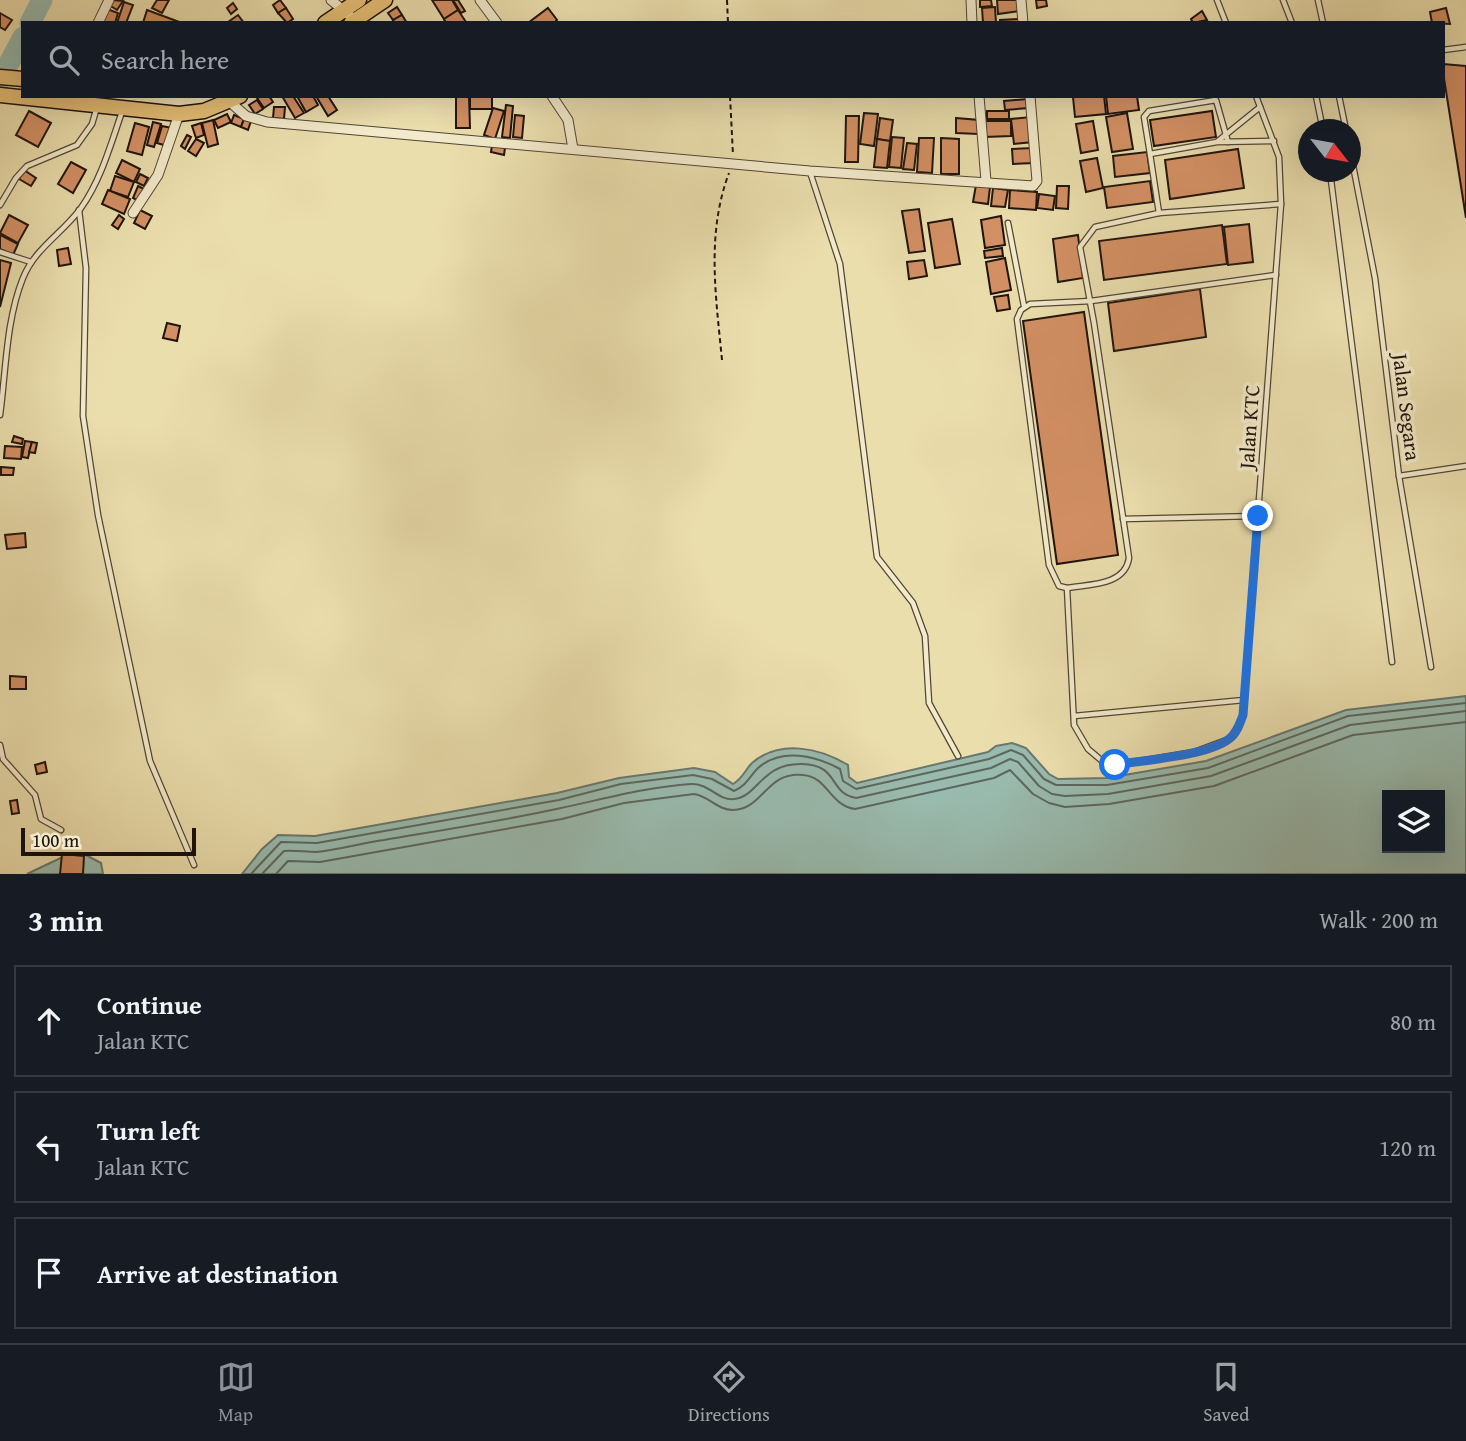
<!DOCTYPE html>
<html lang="en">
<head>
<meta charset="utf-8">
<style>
  :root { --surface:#171b24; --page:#20242c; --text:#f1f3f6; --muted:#9ea1a6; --line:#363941; --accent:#8c9099 }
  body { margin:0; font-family:"Gentium Book Plus",serif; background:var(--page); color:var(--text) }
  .controls { position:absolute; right:21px; bottom:21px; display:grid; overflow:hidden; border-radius:0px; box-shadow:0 7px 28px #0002 }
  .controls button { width:63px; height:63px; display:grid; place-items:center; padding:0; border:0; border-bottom:2px solid var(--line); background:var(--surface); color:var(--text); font:35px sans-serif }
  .compass { position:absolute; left:1298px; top:119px; width:63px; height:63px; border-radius:50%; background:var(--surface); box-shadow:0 7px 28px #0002; rotate:121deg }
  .scale { position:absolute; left:21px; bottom:18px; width:175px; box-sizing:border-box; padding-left:7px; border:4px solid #1f140d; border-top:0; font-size:19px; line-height:24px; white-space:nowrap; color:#1f140d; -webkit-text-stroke:5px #f2eaca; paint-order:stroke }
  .stop { position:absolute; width:21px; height:21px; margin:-16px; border:5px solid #1a73e8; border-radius:50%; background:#fff }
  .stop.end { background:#1a73e8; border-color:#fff; box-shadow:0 2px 7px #0008 }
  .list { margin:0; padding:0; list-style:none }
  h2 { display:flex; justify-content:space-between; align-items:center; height:91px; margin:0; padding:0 28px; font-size:30px }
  h2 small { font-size:23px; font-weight:400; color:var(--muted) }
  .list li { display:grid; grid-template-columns:46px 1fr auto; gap:21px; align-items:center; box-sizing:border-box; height:112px; margin:0 14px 14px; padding:0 14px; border:2px solid var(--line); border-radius:0px }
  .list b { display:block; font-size:26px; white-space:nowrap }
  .list p { margin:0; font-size:23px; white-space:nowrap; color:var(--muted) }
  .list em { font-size:23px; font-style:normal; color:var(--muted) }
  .icon { flex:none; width:38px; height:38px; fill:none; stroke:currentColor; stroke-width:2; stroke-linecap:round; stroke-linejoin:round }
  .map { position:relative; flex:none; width:1466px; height:874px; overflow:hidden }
  .search { position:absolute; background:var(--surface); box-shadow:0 7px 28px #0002; left:21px; right:21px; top:21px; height:77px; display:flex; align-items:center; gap:18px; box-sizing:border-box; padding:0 24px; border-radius:0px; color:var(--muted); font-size:26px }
  .sheet { height:469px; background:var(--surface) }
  nav { display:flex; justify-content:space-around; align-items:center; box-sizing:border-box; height:98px; border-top:2px solid var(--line); background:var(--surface); font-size:19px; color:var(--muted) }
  nav a { display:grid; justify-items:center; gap:4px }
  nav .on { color:var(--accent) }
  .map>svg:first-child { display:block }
  .water { fill:#99bbaf; stroke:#68786e; stroke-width:2; fill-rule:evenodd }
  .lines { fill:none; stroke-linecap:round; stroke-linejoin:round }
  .shore { stroke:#5c685e; stroke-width:2 }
  .river { stroke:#99bbaf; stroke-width:21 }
  .building { fill:#d39064; stroke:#1f140d; stroke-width:2 }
  .service-casing { stroke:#524635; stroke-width:7 }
  .minor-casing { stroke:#524635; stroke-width:11 }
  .primary-casing { stroke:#1f140d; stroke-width:17 }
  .path { stroke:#1f140d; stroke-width:2; stroke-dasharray:5 3.5; stroke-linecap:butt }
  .service { stroke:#f2eaca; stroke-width:4.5 }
  .minor { stroke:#f2eaca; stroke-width:9 }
  .primary { stroke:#e6bf76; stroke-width:14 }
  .route { stroke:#1a73e8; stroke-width:9 }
  .labels { text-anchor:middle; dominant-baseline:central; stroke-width:7; stroke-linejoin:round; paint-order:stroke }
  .street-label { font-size:21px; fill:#1f140d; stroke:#f2eaca }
</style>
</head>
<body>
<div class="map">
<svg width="1466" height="874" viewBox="0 0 1466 874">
  <rect width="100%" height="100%" fill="#ebdead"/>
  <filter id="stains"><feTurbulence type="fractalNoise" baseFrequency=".00286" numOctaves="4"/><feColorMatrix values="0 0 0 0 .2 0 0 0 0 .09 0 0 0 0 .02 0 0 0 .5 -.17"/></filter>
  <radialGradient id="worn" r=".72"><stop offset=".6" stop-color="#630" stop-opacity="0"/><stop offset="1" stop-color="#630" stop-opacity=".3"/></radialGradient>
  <!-- water -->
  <g class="water">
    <path d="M1466,696V874H242L262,849L278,835L315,836L557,793L619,778L694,768L715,772L733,784C743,778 745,770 752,763C780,739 820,748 848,765L849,777L857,783L988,752L996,746L1012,743L1026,748L1049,774L1058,779L1107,778L1206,761L1346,710ZM1387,795H1440V848H1387Z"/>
    <path d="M82,853L101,863L103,874H27L69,854Z"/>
  </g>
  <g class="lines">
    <!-- shore -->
    <g class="shore">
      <path d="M251,874L281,842L317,843L559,800L621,784L693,775L712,779L734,791C746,786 749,777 758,768C782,747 816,756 840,769L843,781L856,789L989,759L1011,750L1023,755L1044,779L1056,785H1107L1208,768L1348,716L1466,703"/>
      <path d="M262,874L284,851C295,850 305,852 316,852C338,850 362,843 384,840C443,830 502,821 561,808C604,799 646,787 691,784C709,783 718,801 734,799C758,797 761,763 802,764C840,765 828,793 856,798L991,768L1010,759L1018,762L1039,786L1052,794L1065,796L1108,794L1211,776L1350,725L1466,711"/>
      <path d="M276,874L288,861L320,862L562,819L624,803L694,794C709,796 717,810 733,810C764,809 766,771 803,775C828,777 829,805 855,809L994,778L1010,770L1033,794L1049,803L1065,807L1109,804L1214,786L1353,735L1466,722"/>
    </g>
    <!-- river -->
    <g class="river">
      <path d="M30,23L42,0"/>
      <path d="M0,80L23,37"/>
    </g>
  </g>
  <!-- building -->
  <g class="building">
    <path d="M112,0L123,1L117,10L109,5Z"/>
    <path d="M157,0H169L162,13L152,8Z"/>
    <path d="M280,0L286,8L278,13L273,5Z"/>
    <path d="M432,0H452L458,10L444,19Z"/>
    <path d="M453,0H458L465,11L461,13Z"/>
    <path d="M980,0H991L992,6L980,7Z"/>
    <path d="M997,0H1018L1019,11L998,14Z"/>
    <path d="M1036,0H1046L1047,6L1037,8Z"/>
    <path d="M124,2L133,5L126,23H117Z"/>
    <path d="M233,3L237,9L231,14L227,8Z"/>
    <path d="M397,7L402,15L393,20L388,13Z"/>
    <path d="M995,7L996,23H983L982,8Z"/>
    <path d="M286,8L293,19L287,23L278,13Z"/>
    <path d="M548,8L557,20L554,23H528Z"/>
    <path d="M1446,8L1450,24L1432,23L1430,12Z"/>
    <path d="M107,9L118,13L115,23H102Z"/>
    <path d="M147,10L182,23H143Z"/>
    <path d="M458,10L466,22L446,23L444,19Z"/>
    <path d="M1202,11L1207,20L1193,23L1191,19Z"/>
    <path d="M0,13L12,20L5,30L0,27Z"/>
    <path d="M238,15L244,23H228V22Z"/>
    <path d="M402,15L407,23H395L393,20Z"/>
    <path d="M1020,19V23H1000V20Z"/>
    <path d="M1443,64L1466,66V218L1443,72Z"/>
    <path d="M261,96H269L273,102L264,108L257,98Z"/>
    <path d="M282,96H293L304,113L295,118Z"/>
    <path d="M297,96H313L318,105L306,112Z"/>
    <path d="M316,96H328L337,110L328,116Z"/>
    <path d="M456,96H469L470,128H456Z"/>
    <path d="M1104,96L1106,114L1075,117L1073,97Z"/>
    <path d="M1106,96H1137L1139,110L1108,114Z"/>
    <rect x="470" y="97" width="22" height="12"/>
    <path d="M1028,99L1029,108L1005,110L1004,101Z"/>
    <path d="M257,100L263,109L255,114L249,105Z"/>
    <path d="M506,105L513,106L510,138L502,137Z"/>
    <path d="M274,107H285L284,119L273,118Z"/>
    <path d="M493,108L504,111L495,139L484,135Z"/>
    <path d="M29,111L51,123L38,147L16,135Z"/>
    <rect x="987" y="111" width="22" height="8"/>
    <path d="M1212,111L1216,137L1154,146L1150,120Z"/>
    <path d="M864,113L878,114L874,146L860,144Z"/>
    <path d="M1127,113L1133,149L1112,152L1106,117Z"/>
    <path d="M227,114L231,122L218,128L214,120Z"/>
    <path d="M234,115L244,119L241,127L231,123Z"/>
    <path d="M515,115L524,116L522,138L513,137Z"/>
    <path d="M846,116H859L858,162H845Z"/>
    <path d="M1031,117L1033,142L1014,144L1011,119Z"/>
    <path d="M880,118L893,120L890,141L877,139Z"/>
    <path d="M956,118L979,120L978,134L956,133Z"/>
    <path d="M244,119L251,121L248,130L241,127Z"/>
    <path d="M213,120L218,144L208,147L202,123Z"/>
    <path d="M984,121H1011V136L985,137Z"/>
    <path d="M1093,121L1098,150L1081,153L1076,124Z"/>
    <path d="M153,122L161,124L154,147L147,145Z"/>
    <path d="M135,123L149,127L142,155L127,151Z"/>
    <path d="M201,123L204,135L196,138L192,126Z"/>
    <path d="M162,126L172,128L167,146L157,143Z"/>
    <path d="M187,135L191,137L185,149L181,146Z"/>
    <path d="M892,137L904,138L901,168L889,167Z"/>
    <path d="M919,138H934L932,173L917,172Z"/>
    <path d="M941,138L959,139V174H941Z"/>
    <path d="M196,139L204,143L196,156L188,151Z"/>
    <path d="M877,139L890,141L887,168L874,167Z"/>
    <path d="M907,143L917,144L914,170L903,169Z"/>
    <path d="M492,145L505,148L504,155L491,152Z"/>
    <path d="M1033,148L1034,163L1013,164L1012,149Z"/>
    <path d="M1238,149L1244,188L1170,199L1165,160Z"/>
    <path d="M1147,152L1150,173L1115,177L1113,156Z"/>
    <path d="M1097,158L1103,188L1086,192L1080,161Z"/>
    <path d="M122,160L140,169L134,182L116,173Z"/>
    <path d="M71,162L86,170L73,193L58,184Z"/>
    <path d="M24,170L36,178L31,186L19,179Z"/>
    <path d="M140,174L148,178L144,186L136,182Z"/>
    <path d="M115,176L134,182L128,197L110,191Z"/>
    <path d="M1150,181L1153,202L1107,208L1104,187Z"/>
    <path d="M976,185L990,187L988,204L973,202Z"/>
    <path d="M138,186L144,189L139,201L133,198Z"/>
    <path d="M1057,186H1069L1068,209L1056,208Z"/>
    <path d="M993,188L1008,190L1005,207L991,206Z"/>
    <path d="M108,190L130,199L124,214L102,204Z"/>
    <path d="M1010,190L1037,192L1036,210L1009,208Z"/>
    <path d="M1039,194L1055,196L1053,210L1037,208Z"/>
    <path d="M919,209L925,251L909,253L902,211Z"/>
    <path d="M140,210L152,216L145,229L134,223Z"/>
    <path d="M9,215L28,225L18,243L0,233Z"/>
    <path d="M119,215L124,219L118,229L112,225Z"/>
    <path d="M1001,216L1005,245L985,248L981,220Z"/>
    <path d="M952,219L960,264L935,268L928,223Z"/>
    <path d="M1249,224L1253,262L1228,265L1224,227Z"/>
    <path d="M1222,225L1227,264L1104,280L1099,241Z"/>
    <path d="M0,235L18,244L13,255L0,249Z"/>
    <path d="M1078,235L1083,278L1058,282L1053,239Z"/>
    <path d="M68,248L71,264L59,266L57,250Z"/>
    <path d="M1002,248L1003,256L985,258L984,251Z"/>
    <path d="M1005,258L1011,290L991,294L986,262Z"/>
    <path d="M0,260L11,263L0,307Z"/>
    <path d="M924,260L927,276L909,279L907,262Z"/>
    <path d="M1200,289L1206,337L1114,351L1108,303Z"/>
    <path d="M1008,295L1010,309L997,311L994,297Z"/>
    <path d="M1084,312L1118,555L1057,564L1023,321Z"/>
    <path d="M167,323L180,326L177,341L163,338Z"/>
    <path d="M14,436L23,439L22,444L12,442Z"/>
    <path d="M25,441L32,442L28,458L22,457Z"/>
    <path d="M32,442L37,443L35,453L29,452Z"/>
    <path d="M5,446L22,447L21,459L4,458Z"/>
    <path d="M1,467L14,468L13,475H1Z"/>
    <path d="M25,533L26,547L7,549L5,535Z"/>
    <path d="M10,676L26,677V689H10Z"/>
    <path d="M45,762L47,772L37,774L35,765Z"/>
    <path d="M17,800L19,813L12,814L10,801Z"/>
    <path d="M62,854L84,856L83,874H60Z"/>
  </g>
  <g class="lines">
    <defs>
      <g id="service">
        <path d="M1217,0L1226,23"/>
        <path d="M1283,0L1292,23"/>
        <path d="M1318,0L1323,23"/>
        <path d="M1443,50L1466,47"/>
        <path d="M1316,96L1323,130"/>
        <path d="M1339,96L1346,130"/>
        <path d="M1218,141L1260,107"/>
        <path d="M1274,141L1217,142L1150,154L1159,213L1095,227L1080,247L1094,323L1129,558C1125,586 1089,584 1067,588L1059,586L1049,565L1017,319L1021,310L1030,304L1091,301L1276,275"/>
        <path d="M1350,150L1375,278L1399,476L1431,667"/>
        <path d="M1150,154L1144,117L1149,111L1216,100L1228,142"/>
        <path d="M810,172L840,264L877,557L913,603L925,636L929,703L958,756"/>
        <path d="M1330,172L1392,662"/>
        <path d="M0,205L16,178L27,166L77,145L92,124L97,107"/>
        <path d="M79,210L86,268L83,416L98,515L150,761L194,865"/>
        <path d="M1159,213L1281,204"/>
        <path d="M1008,223L1024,306"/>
        <path d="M0,252L31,262"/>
        <path d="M0,415C6,371 6,320 23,278C35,248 63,233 81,208C102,178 111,143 123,109"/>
        <path d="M1399,476L1466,466"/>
        <path d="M1123,519L1258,516"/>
        <path d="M1067,588L1074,725L1088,749L1101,760L1115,765L1194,752L1229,739L1238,729L1243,715L1281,204L1279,157L1256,96"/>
        <path d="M1074,716L1244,700"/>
        <path d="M0,745L3,759L35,795L41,819L61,830"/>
      </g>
      <g id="minor">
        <path d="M331,0L355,20"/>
        <path d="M480,0L497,23"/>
        <path d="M971,0L972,23"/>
        <path d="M1021,0L1023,23"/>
        <path d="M98,23L109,0"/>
        <path d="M552,96L568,120L573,149"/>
        <path d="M979,96L986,181"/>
        <path d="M230,102L246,116L267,122L810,171L1033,186L1037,181L1030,96"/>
        <path d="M133,213L158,175L179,114"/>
      </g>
      <g id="primary">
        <path d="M325,23L359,0"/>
        <path d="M351,23L385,0"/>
        <path d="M0,77L23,79"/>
        <path d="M0,95L179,114L204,111L240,96"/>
      </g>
    </defs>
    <!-- service casing -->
    <use href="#service" class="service-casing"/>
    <!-- minor casing -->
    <use href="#minor" class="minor-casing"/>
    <!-- primary casing -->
    <use href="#primary" class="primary-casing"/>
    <!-- path -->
    <g class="path">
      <path d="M727,0L728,23"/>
      <path d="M730,96L733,155"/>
      <path d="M722,360C716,297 706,234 729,173"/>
    </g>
    <!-- service -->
    <use href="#service" class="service"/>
    <!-- minor -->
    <use href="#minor" class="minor"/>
    <!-- primary -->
    <use href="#primary" class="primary"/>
  </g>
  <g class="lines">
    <!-- route -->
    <path class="route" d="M1115,765C1144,760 1207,756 1229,739C1237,733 1240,723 1243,715L1258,516"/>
  </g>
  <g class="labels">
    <!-- street labels -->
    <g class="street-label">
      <text transform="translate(1407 407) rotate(83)">Jalan Segara</text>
      <text transform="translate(1249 427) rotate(-86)">Jalan KTC</text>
    </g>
  </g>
  <rect width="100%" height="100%" filter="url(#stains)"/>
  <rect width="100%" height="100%" fill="url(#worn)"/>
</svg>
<div class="controls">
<button><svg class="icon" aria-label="layers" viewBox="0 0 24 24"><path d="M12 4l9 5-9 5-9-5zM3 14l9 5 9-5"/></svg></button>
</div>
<svg class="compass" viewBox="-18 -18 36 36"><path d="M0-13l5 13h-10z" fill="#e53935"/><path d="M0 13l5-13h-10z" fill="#9ea1a6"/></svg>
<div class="scale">100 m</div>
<div class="stop" style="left:1115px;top:765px"></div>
<div class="stop end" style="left:1258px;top:516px"></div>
<div class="search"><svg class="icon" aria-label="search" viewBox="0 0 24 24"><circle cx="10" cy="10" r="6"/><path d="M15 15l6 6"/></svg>Search here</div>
</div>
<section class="sheet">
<h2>3 min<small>Walk · 200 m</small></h2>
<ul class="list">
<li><svg class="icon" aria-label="ahead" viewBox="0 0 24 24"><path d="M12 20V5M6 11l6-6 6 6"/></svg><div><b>Continue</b><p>Jalan KTC</p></div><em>80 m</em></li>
<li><svg class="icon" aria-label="left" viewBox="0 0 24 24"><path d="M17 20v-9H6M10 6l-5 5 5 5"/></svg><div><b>Turn left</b><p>Jalan KTC</p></div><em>120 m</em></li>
<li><svg class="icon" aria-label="arrive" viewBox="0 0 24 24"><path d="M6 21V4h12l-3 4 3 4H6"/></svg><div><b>Arrive at destination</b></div></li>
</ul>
</section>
<nav>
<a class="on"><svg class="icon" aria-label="map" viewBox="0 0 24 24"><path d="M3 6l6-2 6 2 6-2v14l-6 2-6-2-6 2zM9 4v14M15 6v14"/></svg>Map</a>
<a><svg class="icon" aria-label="directions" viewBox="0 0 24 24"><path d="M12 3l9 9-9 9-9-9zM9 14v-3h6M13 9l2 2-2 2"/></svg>Directions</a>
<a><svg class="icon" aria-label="saved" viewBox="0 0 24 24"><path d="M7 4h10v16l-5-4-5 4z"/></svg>Saved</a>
</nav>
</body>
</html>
